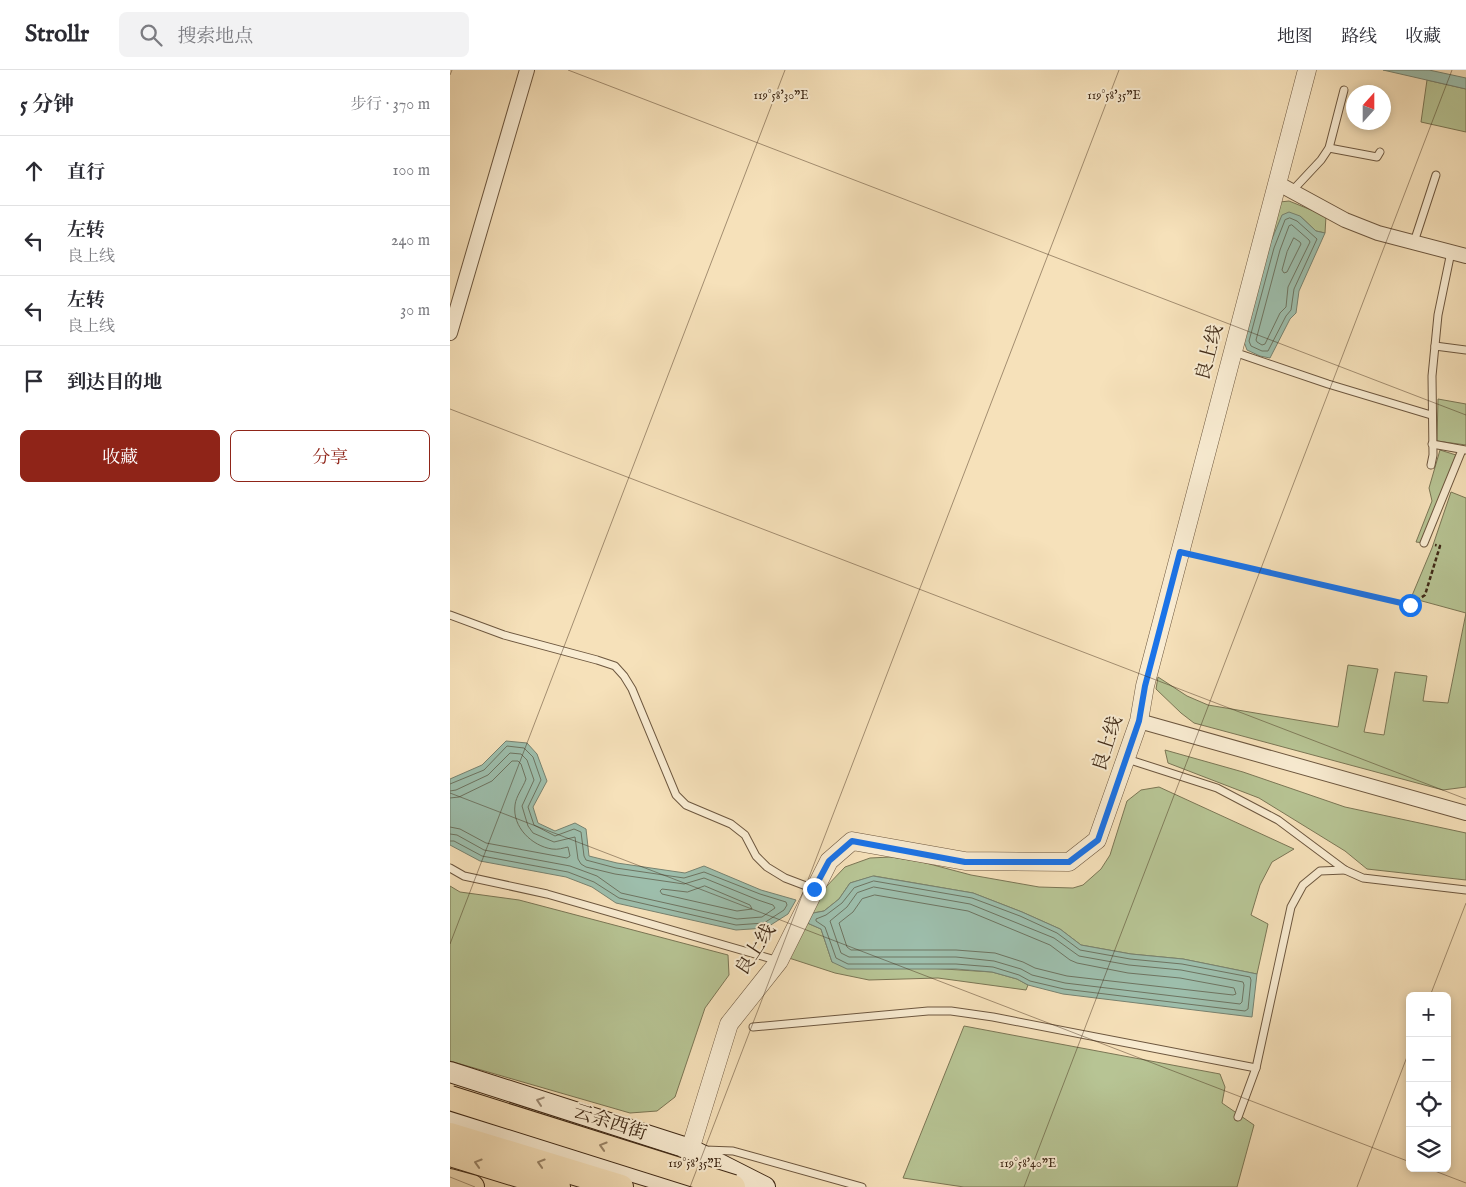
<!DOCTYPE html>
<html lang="zh">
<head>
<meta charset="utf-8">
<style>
  :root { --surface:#fff; --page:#f2f2f3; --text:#2b2b33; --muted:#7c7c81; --line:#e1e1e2; --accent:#8f2418 }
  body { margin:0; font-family:"IM FELL English","Noto Serif SC",serif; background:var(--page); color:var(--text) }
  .controls { position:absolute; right:15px; bottom:15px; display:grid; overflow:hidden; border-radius:8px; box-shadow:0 2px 8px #0003 }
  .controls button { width:45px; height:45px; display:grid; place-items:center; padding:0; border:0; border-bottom:1px solid var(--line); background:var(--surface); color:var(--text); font:25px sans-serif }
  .compass { position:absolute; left:896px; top:15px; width:45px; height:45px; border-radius:50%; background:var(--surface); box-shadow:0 2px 8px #0003; rotate:21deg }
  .stop { position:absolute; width:15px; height:15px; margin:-11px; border:4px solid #1a73e8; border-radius:50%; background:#fff }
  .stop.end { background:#1a73e8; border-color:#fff; box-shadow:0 1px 5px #0008 }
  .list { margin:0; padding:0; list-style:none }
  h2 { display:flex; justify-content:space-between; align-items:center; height:65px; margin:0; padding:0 20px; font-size:21px }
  h2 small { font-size:16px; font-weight:400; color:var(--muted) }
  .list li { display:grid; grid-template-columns:32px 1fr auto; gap:15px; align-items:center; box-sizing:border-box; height:70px; padding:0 20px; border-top:1px solid var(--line) }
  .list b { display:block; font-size:19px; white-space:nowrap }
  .list p { margin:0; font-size:16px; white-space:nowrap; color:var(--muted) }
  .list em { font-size:16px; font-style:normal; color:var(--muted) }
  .actions { display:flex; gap:10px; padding:15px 20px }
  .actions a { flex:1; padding:11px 0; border:1px solid var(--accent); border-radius:8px; text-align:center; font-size:18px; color:var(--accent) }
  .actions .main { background:var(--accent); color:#fff }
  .icon { flex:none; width:28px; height:28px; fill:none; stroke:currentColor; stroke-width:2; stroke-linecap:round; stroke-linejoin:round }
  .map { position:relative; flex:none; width:1016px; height:1117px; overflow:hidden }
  header { display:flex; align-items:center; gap:30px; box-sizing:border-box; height:70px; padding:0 25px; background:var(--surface); border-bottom:1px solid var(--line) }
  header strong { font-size:24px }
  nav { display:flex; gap:28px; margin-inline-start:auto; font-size:18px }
  .search { width:350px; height:45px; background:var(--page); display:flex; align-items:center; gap:12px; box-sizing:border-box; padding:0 18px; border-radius:8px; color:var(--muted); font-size:19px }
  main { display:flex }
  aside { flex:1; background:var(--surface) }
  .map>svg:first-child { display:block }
  .green { fill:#b7c494; stroke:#7b7655 }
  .water { fill:#9dbeac; stroke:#778270 }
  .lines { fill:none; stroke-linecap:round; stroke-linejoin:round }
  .shore { stroke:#6e7461; stroke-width:1 }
  .service-casing { stroke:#6d573f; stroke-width:9 }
  .minor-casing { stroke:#6d573f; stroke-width:16 }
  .tertiary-casing { stroke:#6d573f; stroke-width:19 }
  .secondary-casing { stroke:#3f2916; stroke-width:22 }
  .trunk-casing { stroke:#3f2916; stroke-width:26 }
  .path { stroke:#3f2916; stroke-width:2.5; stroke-dasharray:4 2.5; stroke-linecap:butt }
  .service { stroke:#f9ecd2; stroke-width:7 }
  .minor { stroke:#f9ecd2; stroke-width:14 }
  .tertiary { stroke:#f9ecd2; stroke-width:18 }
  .secondary { stroke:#f9ecd2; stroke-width:20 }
  .trunk { stroke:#f6e1ba; stroke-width:24 }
  .trunk-bridge-casing { stroke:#3f2916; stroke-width:26; stroke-linecap:butt }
  .trunk-bridge { stroke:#f6e1ba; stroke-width:24 }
  .oneway { stroke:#9c8a74 }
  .oneway2 { stroke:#9a8568 }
  .route { stroke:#1a73e8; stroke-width:6 }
  .ticks { fill:none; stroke:#3f2916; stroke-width:1; stroke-opacity:0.45 }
  .labels { text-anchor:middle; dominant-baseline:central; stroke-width:4; stroke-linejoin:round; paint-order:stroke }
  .street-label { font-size:19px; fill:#3f2916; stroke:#f9ecd2 }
  .ticks-label { font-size:12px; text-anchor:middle; fill:#3f2916; stroke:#f9ecd2; stroke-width:4; stroke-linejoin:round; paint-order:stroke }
</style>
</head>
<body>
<header>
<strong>Strollr</strong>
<div class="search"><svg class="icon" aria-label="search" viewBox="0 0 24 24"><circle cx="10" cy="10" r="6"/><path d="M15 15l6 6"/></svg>搜索地点</div>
<nav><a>地图</a><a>路线</a><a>收藏</a></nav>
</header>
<main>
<aside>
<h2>5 分钟<small>步行 · 370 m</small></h2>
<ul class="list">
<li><svg class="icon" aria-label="ahead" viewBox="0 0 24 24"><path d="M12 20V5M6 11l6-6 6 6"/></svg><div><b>直行</b></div><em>100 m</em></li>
<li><svg class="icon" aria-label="left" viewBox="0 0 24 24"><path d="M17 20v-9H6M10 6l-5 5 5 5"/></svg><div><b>左转</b><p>良上线</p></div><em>240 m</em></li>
<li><svg class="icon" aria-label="left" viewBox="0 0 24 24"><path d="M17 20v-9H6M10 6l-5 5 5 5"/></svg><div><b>左转</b><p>良上线</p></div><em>30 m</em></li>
<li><svg class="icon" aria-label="arrive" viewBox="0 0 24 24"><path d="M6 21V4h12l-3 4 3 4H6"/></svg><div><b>到达目的地</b></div></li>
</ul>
<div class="actions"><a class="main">收藏</a><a>分享</a></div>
</aside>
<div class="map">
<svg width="1016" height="1117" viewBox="0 0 1016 1117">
  <rect width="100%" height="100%" fill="#f6e1ba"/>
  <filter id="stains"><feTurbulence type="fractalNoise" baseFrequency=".004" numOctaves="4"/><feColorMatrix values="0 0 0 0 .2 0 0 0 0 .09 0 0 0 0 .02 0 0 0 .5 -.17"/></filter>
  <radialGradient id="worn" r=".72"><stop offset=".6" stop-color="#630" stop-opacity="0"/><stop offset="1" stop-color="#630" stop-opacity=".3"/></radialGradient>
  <!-- green -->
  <g class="green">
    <path d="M977,10L1016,19V62L971,52Z"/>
    <path d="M839,131L876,146L875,163L866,161L850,146L819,176L830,132Z"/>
    <path d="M988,329L1016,334V375L987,371Z"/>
    <path d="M990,380L1006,385L974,473L966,472L982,431L979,418Z"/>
    <path d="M1001,422L1016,428V717L993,720L744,653L731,643L706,619L708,607L737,626L758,635L888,657L898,595L928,599L914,662L934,665L945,602L977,606L973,631L998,633L1016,543L961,528L982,478Z"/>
    <path d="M715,680L793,702L895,737L1016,763V810L917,799L895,781L809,728L718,693Z"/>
    <path d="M709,717L844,779L822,792L810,815L801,845L818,854L807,904L733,889L681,884L631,875L610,859L572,842L523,823L424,806L400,813L389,829L374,841L358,844L373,820L395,797L420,788L441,787L472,792L521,805L589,817L623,818L633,815L651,799L660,785L677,731L691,720Z"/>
    <path d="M0,816L10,822L69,830L278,885L279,905L255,938L225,1027L207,1041L180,1043L0,991Z"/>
    <path d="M355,852L371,859L382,892L542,902L567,909L578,915L576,920L488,908L419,910L385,903L339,888Z"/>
    <path d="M514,956L770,1004L775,1017L772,1033L804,1055L787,1117H514L453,1108Z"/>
  </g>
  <!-- water -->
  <g class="water">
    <path d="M933,0H979L1016,8V19Z"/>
    <path d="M839,142L850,146L866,161L875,163L849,221L846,243L840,249L820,288L810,286L797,280L794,272L819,176L832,145Z"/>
    <path d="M56,671L77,673L87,684L97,711L83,737L88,753L105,761L125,753L136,759L139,786L167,793L235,803L254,796L311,820L346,830L338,844L316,858L286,860L166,833L142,817L116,807L30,791L0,775V709L32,695Z"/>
    <path d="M423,806L523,823L572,842L610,859L631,875L681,884L733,889L807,904L802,947L613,924L578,915L567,909L542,902L506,899H397L382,892L371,859L355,852L358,844L374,841L389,829L400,813Z"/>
  </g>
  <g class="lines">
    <!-- shore -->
    <g class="shore">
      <path d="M840,148L847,151L867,169L844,219L841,240L836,246L818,281H812L801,276L799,271L824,178L835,150Z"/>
      <path d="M842,155L859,170L860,172L838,217L836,237L830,243L815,274L812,275L807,272L806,270L830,180L839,156Z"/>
      <path d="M844,168L850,172L851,174L837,202L834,203L832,200L837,182Z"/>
      <path d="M0,714L34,700L57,676L74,678L83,687L91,710L78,737L84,755L105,766L124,759L131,762L134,786L136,790L166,798L234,808L254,802L310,824L336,832L337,835L334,840L314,853L286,855L169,828L144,812L118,802L32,786L4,771H0"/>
      <path d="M0,721L6,720L38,705L60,683L71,684L77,690L84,710L72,736L78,756L83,763L104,772L125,767L128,789L131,794L136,797L165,804L234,814L254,808L308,830L323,835L325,838L312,847L287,849L171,823L147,806L120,796L34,780L7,765L0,764"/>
      <path d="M0,728L9,727L42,711L62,691H68L71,694L76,709C73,718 66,726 65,735C62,757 82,776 102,779C108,780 113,778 118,777L120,786L117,788L36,773L10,759L0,757"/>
      <path d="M424,811L522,828L570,846L607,863L630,880L680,889L732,894L800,907L801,910L798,939L795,941L614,919L580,911L569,905L543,897L506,894H398L386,888L375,857L366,851V849L376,845L392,833L404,818Z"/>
      <path d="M255,816L300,835L302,839L287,841L212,824L210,821L212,819L237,822Z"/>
      <path d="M424,817L520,834L604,868L629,886L679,895L731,900L793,912L794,915L792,932L790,934L615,913L582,905L571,899L544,891L506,887H399L391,883L380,851L397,837L407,823Z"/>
      <path d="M425,825L518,841L600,875L620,890L627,893L678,903L730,908L784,918L786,924L783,925L617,906L585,898L573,892L545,883L506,880H401L397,877L389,853L403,842L412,829Z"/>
    </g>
    <defs>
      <g id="service">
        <path d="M879,78L927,87L930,82"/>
        <path d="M842,121L871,90L879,78L894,20"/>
        <path d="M964,172L986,105"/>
        <path d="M985,276L1016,280"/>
        <path d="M784,282L878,314L981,345"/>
        <path d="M982,374L1016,380"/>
        <path d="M981,395L983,385L982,306L988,245L1001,182"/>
        <path d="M974,473L1012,380"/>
        <path d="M0,545L54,565L147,590L165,596L174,606L182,619L226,725L236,735L281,754L295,765L306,786L317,797L335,808L364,819"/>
        <path d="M677,689L767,718L828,750L895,800L913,808L1016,820"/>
        <path d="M0,798L14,806L97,824L329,891"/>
        <path d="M303,957L478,941H501L543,947L806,998"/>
        <path d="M788,1047L806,998L841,837L853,815L870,801L895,800"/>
        <path d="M255,1080L283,1081L412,1117"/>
      </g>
      <g id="minor">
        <path d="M827,113L895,150L928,163L1016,186"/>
        <path d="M0,263L77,0"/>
        <path d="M689,651L1016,743"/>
      </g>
      <path id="tertiary" d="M230,1112L279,954L329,891L379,791L402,771L515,791L619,792L647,770L689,651L695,616L857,0"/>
      <g id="secondary">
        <path d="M0,1002L240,1079L315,1117"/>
        <path d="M0,1046L233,1117"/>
      </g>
      <g id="trunk">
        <path d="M0,1065L171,1117"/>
        <path d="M0,1084L108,1117"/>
        <path d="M0,1111L22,1117"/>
      </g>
    </defs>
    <!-- service casing -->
    <use href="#service" class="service-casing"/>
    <!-- minor casing -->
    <use href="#minor" class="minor-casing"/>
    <!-- tertiary casing -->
    <use href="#tertiary" class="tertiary-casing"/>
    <!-- secondary casing -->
    <use href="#secondary" class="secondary-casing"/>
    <!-- trunk casing -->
    <use href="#trunk" class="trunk-casing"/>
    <!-- path -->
    <path class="path" d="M746,485L960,535L975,525L990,476L985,475"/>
    <!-- service -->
    <use href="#service" class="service"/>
    <!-- minor -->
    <use href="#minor" class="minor"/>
    <!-- tertiary -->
    <use href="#tertiary" class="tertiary"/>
    <!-- secondary -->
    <use href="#secondary" class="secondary"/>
    <!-- trunk -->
    <use href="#trunk" class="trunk"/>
    <defs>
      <path id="trunk-bridge" d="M0,1028L283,1117"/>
    </defs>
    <!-- trunk-bridge casing -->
    <use href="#trunk-bridge" class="trunk-bridge-casing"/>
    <!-- trunk-bridge -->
    <use href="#trunk-bridge" class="trunk-bridge"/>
  </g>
  <!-- one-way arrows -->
  <defs><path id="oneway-chevron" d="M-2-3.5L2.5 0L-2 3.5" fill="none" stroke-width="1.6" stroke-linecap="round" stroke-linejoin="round" transform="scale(1.25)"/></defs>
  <use class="oneway" href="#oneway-chevron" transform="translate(90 1031) rotate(-162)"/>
  <g class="oneway2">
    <use href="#oneway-chevron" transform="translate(153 1076) rotate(-163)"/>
    <use href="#oneway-chevron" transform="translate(28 1093) rotate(-163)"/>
    <use href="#oneway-chevron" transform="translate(91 1093) rotate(-163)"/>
  </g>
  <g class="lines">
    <!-- route -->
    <path class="route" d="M364,819L379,791L402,771L515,792H619L648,770L689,651L695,616L730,482L960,535"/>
  </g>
  <!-- ticks -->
  <path class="ticks" d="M118,0L1016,345M0,5L2,0M0,339L1016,729M0,723L960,1092M0,874L335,0M980,926L1016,833M977,1098L1016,1113M0,1107L25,1117M240,1117L669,0M574,1117L1002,0M907,1117L960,979"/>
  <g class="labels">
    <!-- street labels -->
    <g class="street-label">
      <text transform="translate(760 283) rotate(-75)">良上线</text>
      <text transform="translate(658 674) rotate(-72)">良上线</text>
      <text transform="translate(306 880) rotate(-57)">良上线</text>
      <text transform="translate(160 1053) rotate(18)">云余西街</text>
    </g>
  </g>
  <g class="ticks-label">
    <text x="331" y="29">119°58'30"E</text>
    <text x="664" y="29">119°58'35"E</text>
    <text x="245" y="1097">119°58'35"E</text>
    <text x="578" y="1097">119°58'40"E</text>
  </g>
  <rect width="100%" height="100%" filter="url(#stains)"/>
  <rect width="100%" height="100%" fill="url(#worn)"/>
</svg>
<div class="controls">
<button>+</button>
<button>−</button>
<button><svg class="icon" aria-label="locate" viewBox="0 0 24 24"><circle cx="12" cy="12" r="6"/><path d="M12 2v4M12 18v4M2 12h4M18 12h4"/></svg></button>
<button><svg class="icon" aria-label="layers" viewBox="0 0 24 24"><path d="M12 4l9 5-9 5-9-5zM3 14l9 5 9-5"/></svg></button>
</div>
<svg class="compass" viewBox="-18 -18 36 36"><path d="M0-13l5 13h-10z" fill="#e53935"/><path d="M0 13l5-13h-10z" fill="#7c7c81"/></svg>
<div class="stop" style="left:960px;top:535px"></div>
<div class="stop end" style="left:364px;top:819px"></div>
</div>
</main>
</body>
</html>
